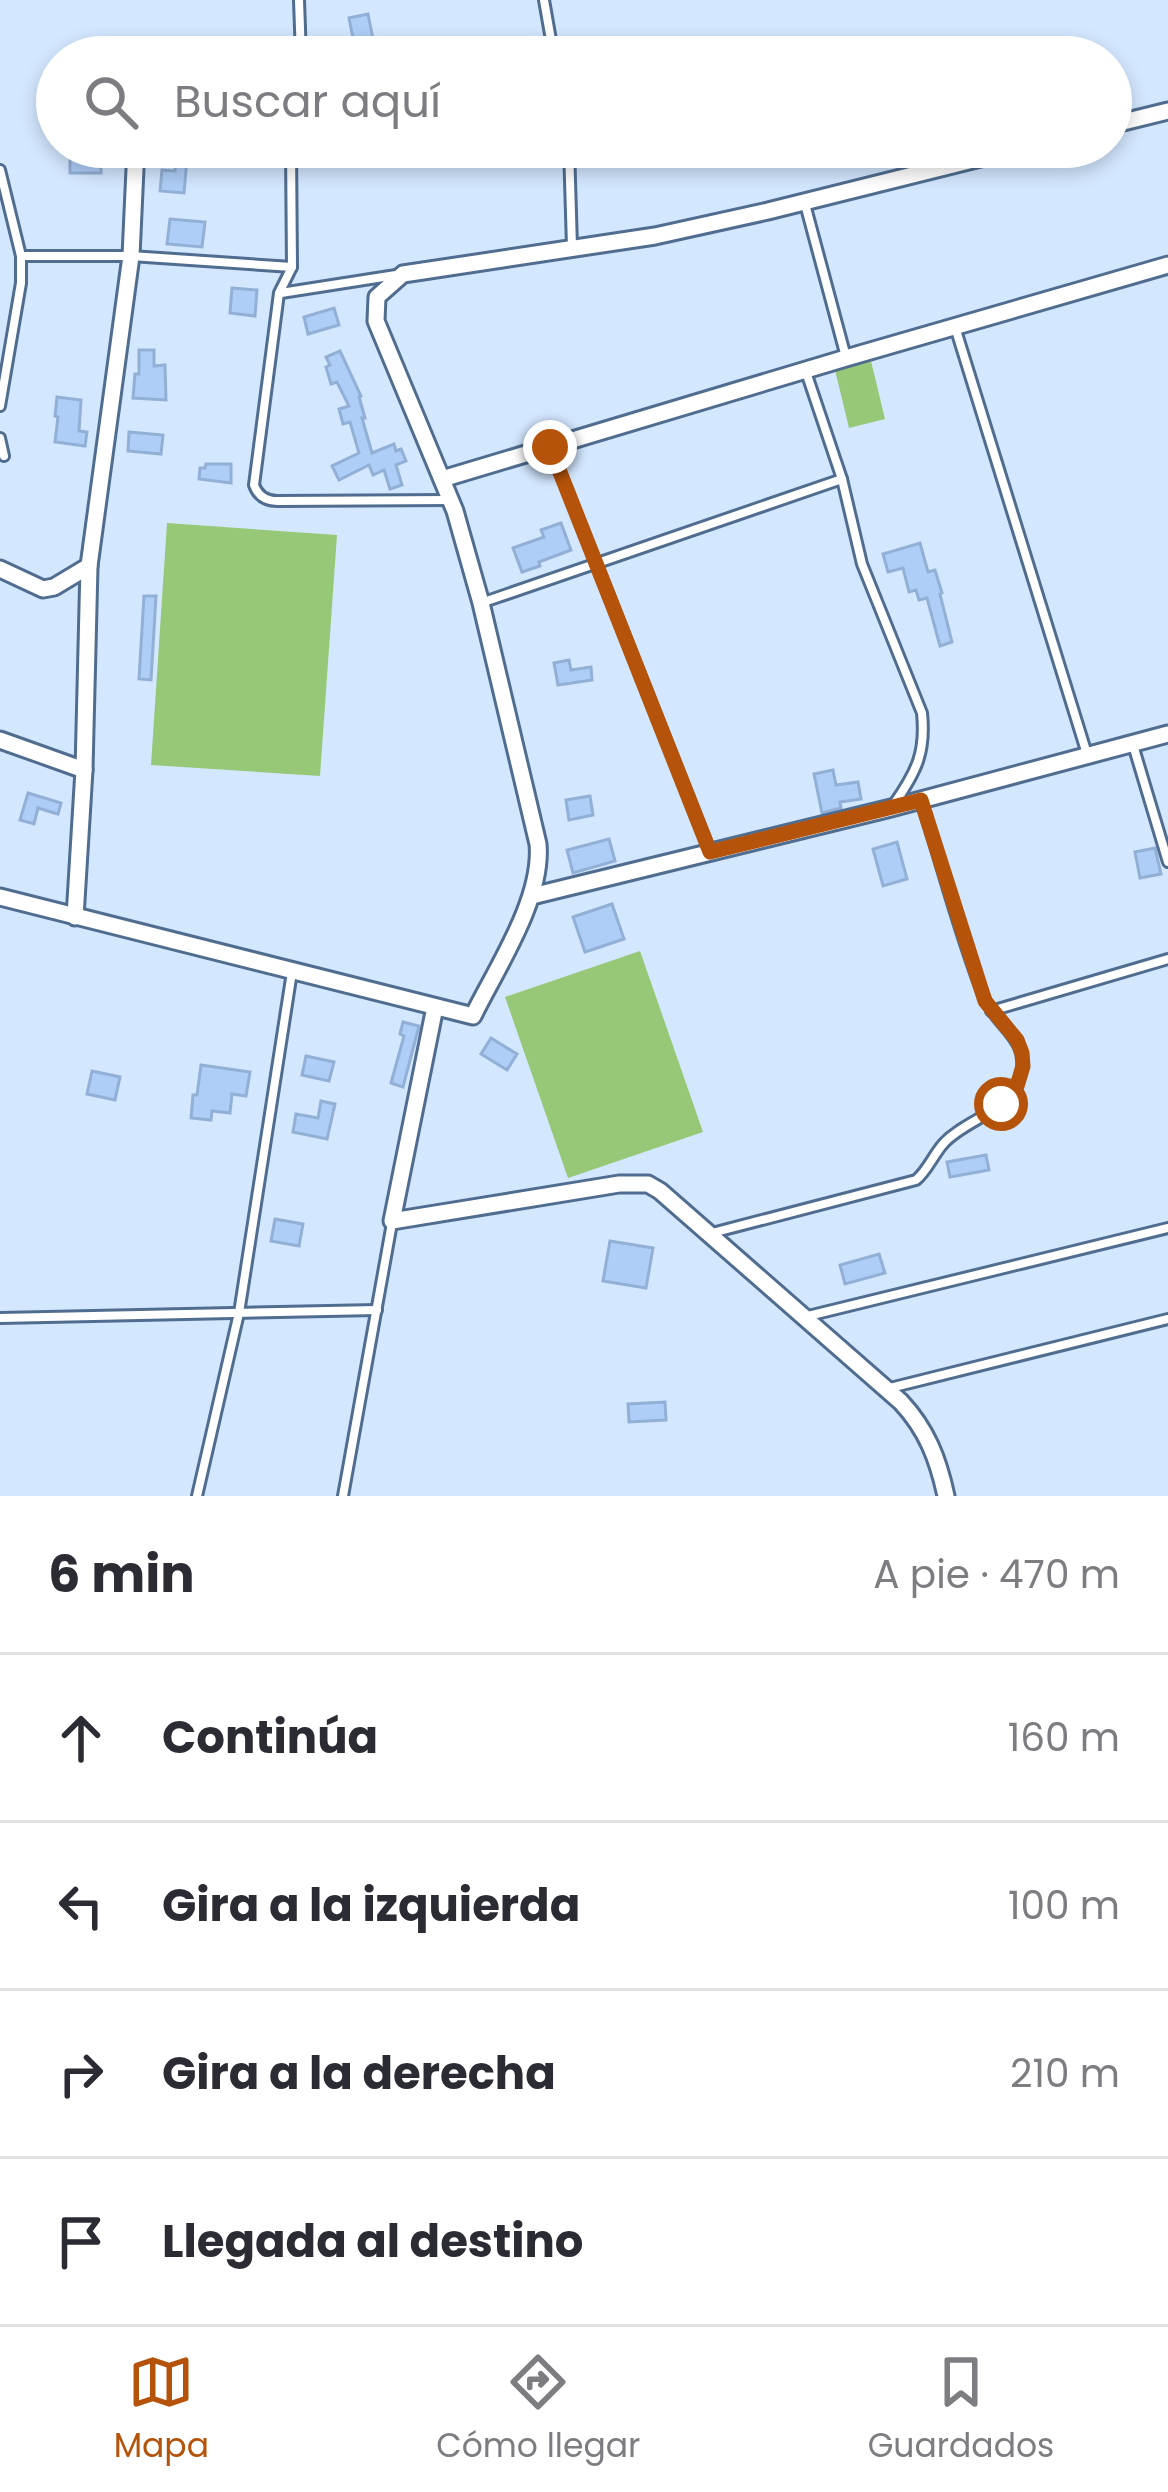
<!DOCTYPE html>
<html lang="es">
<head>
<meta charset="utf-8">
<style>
  :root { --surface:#fff; --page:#f7f7f7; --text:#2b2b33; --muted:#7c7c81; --line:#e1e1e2; --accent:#b45309 }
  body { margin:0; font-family:Poppins,sans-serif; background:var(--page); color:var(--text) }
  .stop { position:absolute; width:36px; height:36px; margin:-27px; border:9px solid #b45309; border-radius:50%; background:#fff }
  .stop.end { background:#b45309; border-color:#fff; box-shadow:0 3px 12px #0008 }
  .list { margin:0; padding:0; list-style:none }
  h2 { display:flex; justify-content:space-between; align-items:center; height:156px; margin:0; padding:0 48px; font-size:51px }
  h2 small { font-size:39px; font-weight:400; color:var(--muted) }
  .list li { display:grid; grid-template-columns:78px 1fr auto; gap:36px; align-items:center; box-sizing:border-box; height:168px; padding:0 48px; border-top:3px solid var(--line) }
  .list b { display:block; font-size:45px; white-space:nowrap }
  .list em { font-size:39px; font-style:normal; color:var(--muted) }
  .icon { flex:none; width:66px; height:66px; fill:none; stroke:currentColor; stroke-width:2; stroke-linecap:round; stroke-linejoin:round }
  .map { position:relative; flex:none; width:1168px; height:1496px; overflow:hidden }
  .search { position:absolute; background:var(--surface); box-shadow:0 6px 18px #0003; left:36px; right:36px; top:36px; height:132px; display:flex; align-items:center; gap:30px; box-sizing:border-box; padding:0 42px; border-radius:66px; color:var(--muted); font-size:45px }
  .sheet { height:828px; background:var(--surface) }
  nav { display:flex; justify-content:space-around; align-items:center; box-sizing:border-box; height:168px; border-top:3px solid var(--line); background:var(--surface); font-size:33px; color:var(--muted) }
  nav a { display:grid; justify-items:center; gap:6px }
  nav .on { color:var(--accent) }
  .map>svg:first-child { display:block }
  .park { fill:#97c877 }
  .building { fill:#aecef7; stroke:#92b0d6; stroke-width:3 }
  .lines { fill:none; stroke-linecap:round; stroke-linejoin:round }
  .lane-casing { stroke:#506d8f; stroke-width:14 }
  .street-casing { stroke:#506d8f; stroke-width:21 }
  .lane { stroke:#fff; stroke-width:8 }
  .street { stroke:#fff; stroke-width:15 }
  .route { stroke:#b45309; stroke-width:15 }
</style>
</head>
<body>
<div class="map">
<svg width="1168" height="1496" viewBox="0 0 1168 1496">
  <rect width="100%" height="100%" fill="#d3e7ff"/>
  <!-- park -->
  <g class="park">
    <path d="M871,361L885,419L849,428L835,370Z"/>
    <path d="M167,523L337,535L320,776L151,765Z"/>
    <path d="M640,951L703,1132L568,1178L505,997Z"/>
  </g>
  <!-- building -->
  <g class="building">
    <path d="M368,14L373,39L354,43L349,18Z"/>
    <path d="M70,147H84L83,155H101V173H70Z"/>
    <path d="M176,147H188L184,193L160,191L162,170L175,171Z"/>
    <path d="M170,219L205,222L202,247L167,244Z"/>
    <path d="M232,288L257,290L255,316L230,313Z"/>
    <path d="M334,308L339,325L308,334L304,317Z"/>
    <path d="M139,350H154V366L165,365L166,400L133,398L135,374H139Z"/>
    <path d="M340,351L361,396L359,397L365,418H362L372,453L394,444L396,451L401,449L406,461L396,465L402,485L390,489L384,470L373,475L369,465L339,480L332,466L359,453L350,422L343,424L339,409L349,406L337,382L331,384L326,367L330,365L326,357Z"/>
    <path d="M57,397L81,400L79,431L87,432L85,446L55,442L58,417L55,416Z"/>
    <path d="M129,432L163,435L161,454L128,451Z"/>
    <path d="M206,464H231V483L199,479L200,468H205Z"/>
    <path d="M561,523L571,550L539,562L540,566L522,572L513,548L544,537L541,530Z"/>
    <path d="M920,543L928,572L935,570L942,593L940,594L952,642L940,646L927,598L919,600L916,590L909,592L903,568L888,572L883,554Z"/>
    <path d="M144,596H156L151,680L139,679Z"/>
    <path d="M569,660L571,670L591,667L592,680L558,685L554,663Z"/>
    <path d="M833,770L836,785L858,782L861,799L840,802L841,808L822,813L814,774Z"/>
    <path d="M28,793L61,803L58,814L38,808L34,824L20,820Z"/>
    <path d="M590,796L593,815L569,820L566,800Z"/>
    <path d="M609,839L615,861L573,873L567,850Z"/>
    <path d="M897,842L907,879L883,886L873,849Z"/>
    <path d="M1155,848L1161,874L1140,878L1135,852Z"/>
    <path d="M612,904L624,939L585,952L573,917Z"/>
    <path d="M403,1022L419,1026L403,1087L391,1083L404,1036L400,1034Z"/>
    <path d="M491,1038L517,1054L507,1070L481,1054Z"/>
    <path d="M306,1056L334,1062L329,1081L302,1075Z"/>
    <path d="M201,1065L250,1072L246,1096L232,1094L230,1113L212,1111L211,1120L191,1118L193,1095H197Z"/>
    <path d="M92,1071L120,1077L115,1100L87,1094Z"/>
    <path d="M321,1101L335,1104L327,1139L293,1132L296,1114L318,1118Z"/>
    <path d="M986,1155L989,1170L950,1177L947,1162Z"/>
    <path d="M275,1219L303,1224L299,1246L271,1241Z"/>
    <path d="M610,1241L653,1248L646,1288L603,1281Z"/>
    <path d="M879,1254L885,1273L845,1284L840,1265Z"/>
    <path d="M665,1402L666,1420L629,1422L628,1404Z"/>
  </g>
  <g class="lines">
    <defs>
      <g id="lane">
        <path d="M299,0L301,57"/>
        <path d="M544,0L554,57"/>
        <path d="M291,147L292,267L279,293L254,485C258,496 266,501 277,501L449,500"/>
        <path d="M569,147L572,247"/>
        <path d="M0,170L21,256V283L0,406"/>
        <path d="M805,204L846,357"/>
        <path d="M21,256H131L292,267"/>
        <path d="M281,293L396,275"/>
        <path d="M955,327L1087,754"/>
        <path d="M806,372L842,479L862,564L922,713C926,752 917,771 894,804"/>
        <path d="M0,438L4,456"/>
        <path d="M550,447L710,851"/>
        <path d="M481,603L842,479"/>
        <path d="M1133,745L1168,862"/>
        <path d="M991,1011L1168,959"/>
        <path d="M712,1233L916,1180C928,1170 933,1155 944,1143C966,1119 1010,1112 1020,1077C1032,1040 996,1027 984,997C959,934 942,865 921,801"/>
        <path d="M808,1316L1168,1228"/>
        <path d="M0,1318L377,1310"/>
        <path d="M890,1388L1168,1319"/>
        <path d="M197,1496L239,1313L292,972"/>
        <path d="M343,1496L392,1223"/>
      </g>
      <g id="street">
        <path d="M1111,125L1168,111"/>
        <path d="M442,479L846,358L1168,265"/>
        <path d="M0,569L43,589L54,587L89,566"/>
        <path d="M0,740L84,770"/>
        <path d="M532,896L891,808L1168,734"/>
        <path d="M0,897L473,1016C497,967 543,899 538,844L481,603L455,511L376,321L377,297L403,274L655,236L768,211L1025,147"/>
        <path d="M75,917L84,770L89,566L131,256L136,147"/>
        <path d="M435,1007L392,1221L619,1184H648L660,1191L901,1402C927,1430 938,1459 946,1496"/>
      </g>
    </defs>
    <!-- lane casing -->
    <use href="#lane" class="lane-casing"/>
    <!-- street casing -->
    <use href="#street" class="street-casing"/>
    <!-- lane -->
    <use href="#lane" class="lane"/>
    <!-- street -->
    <use href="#street" class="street"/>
  </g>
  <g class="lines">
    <!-- route -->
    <path class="route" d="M550,447L710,852L921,800L985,1001L1017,1040L1022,1053L1023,1066L1017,1086L1001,1104"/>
  </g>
</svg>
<div class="stop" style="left:1001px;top:1104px"></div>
<div class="stop end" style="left:550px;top:447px"></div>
<div class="search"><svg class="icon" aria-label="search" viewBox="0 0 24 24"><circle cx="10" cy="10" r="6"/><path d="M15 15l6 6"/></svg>Buscar aquí</div>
</div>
<section class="sheet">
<h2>6 min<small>A pie · 470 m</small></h2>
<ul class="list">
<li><svg class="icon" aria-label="ahead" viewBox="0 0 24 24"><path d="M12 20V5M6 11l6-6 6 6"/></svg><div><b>Continúa</b></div><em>160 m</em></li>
<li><svg class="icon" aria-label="left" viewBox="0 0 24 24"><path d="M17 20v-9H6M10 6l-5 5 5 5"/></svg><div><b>Gira a la izquierda</b></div><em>100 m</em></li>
<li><svg class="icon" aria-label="right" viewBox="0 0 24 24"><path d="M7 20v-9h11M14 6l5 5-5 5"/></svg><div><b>Gira a la derecha</b></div><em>210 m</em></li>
<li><svg class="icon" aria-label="arrive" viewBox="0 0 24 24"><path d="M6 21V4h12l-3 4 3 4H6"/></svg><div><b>Llegada al destino</b></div></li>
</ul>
</section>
<nav>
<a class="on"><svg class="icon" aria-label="map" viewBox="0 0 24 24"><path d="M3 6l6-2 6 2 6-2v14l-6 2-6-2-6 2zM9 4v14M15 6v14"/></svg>Mapa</a>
<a><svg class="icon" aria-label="directions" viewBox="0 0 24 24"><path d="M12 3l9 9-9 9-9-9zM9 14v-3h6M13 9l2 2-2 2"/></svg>Cómo llegar</a>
<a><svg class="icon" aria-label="saved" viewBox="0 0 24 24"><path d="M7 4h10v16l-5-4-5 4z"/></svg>Guardados</a>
</nav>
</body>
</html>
